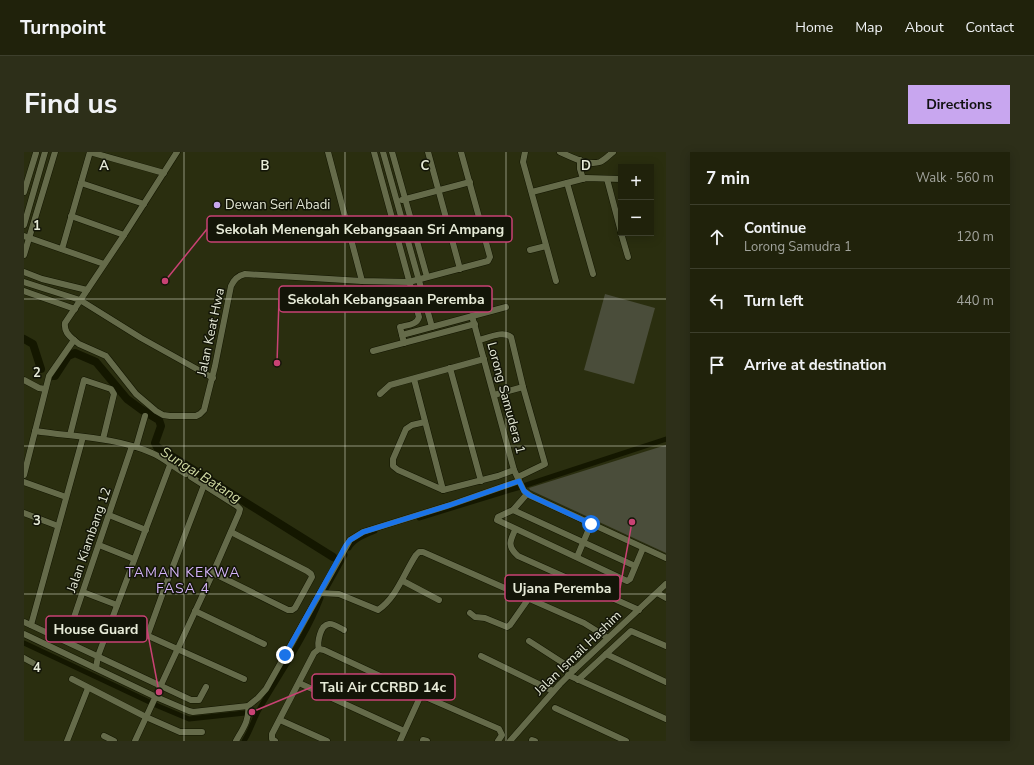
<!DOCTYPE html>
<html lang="en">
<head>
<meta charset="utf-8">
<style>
  :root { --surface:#20220b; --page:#2d2f19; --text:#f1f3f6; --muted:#a2a49d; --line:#3d3f2c; --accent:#c8a6ef }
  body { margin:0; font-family:"Nunito Sans",sans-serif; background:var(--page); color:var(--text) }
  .controls { position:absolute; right:12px; top:12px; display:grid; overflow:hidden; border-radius:0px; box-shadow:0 2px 10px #0003 }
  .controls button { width:36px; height:36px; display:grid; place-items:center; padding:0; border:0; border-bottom:1px solid var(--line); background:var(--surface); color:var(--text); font:20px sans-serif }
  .stop { position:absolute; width:12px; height:12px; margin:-9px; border:3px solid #1a73e8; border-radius:50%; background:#fff }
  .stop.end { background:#1a73e8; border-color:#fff; box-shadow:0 1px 4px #0008 }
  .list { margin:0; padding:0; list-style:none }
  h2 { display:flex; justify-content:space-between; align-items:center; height:52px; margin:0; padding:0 16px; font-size:17px }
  h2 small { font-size:13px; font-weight:400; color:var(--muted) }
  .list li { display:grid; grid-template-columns:26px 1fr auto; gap:12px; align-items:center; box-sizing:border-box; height:64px; padding:0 16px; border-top:1px solid var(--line) }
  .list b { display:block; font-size:15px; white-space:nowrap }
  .list p { margin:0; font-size:13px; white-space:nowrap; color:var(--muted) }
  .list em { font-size:13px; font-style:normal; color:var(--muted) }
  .icon { flex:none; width:22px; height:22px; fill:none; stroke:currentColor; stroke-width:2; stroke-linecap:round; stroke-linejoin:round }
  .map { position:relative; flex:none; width:642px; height:589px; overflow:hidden; border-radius:0px }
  header { display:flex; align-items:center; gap:24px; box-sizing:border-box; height:56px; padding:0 20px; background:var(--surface); border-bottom:1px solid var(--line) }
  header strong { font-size:19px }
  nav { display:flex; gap:22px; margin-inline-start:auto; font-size:14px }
  .intro { display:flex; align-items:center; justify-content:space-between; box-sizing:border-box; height:96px; padding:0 24px }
  h1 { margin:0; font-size:28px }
  .button { padding:10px 18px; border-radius:0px; background:var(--accent); color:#111; font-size:14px; font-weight:700 }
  main { display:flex; gap:24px; padding:0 24px }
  aside { flex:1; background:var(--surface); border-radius:0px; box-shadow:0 2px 10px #0003 }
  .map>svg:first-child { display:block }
  .green { fill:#4a4d3a }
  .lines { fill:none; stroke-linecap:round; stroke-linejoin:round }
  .canal { stroke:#141700; stroke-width:5 }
  .river { stroke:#141700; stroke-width:8 }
  .minor-casing { stroke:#131600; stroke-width:7 }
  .minor { stroke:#656b4a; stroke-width:6 }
  .route { stroke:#1a73e8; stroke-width:5 }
  .grid { fill:none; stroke:#e6ead7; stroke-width:1; stroke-opacity:0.55 }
  .poi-dot { fill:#c8a6ef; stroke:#131508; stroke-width:1.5 }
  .labels { text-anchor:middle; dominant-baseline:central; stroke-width:3; stroke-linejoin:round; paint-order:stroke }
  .poi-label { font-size:13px; fill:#e6ead7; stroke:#131508; text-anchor:start }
  .street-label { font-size:13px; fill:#e6ead7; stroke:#131508 }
  .water-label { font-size:14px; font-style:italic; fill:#d0daa2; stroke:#131508 }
  .neighbourhood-label { font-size:14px; letter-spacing:1px; fill:#d4b4f9; stroke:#131508 }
  .grid-label { font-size:13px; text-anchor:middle; font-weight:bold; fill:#e6ead7; stroke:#131508; stroke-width:3; stroke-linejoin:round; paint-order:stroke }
  .leader { fill:none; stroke:#c94274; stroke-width:1.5 }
  .callout-dot { fill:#c94274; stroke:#131508; stroke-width:1.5 }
  .callout { fill:#131508; stroke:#c94274; stroke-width:1.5 }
  .callout-label { font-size:14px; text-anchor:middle; font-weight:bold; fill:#e6ead7 }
</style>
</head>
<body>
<header>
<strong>Turnpoint</strong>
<nav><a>Home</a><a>Map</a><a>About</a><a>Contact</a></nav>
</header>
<div class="intro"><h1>Find us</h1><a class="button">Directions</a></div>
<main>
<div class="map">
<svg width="642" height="589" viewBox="0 0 642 589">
  <rect width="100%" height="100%" fill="#2a2e0f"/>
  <!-- green -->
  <g class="green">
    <path d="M581,142L631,156L610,232L560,218Z"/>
    <path d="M642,293V401L506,338L505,336Z"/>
  </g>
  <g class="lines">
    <!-- canal -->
    <g class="canal">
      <path d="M395,366L493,336L642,287"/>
      <path d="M325,396C330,387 341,383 351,379"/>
      <path d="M302,437L321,403"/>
      <path d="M0,491L134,554L165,567L221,561"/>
      <path d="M220,589C227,578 230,566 236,556C257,520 282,485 297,446"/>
    </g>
    <!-- river -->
    <g class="river">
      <path d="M0,187L9,192L17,217"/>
      <path d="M27,224H31L44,204L51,201L72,210L103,247L118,258L135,268L137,274L131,291L133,295L309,405"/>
    </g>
    <defs>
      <g id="minor">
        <path d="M66,0L140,21"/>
        <path d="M304,0L338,129"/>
        <path d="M350,0L395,165C393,173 383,173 376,175L380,191"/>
        <path d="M359,0L408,175"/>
        <path d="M368,0L403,125"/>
        <path d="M404,0L436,117"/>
        <path d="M501,0L499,10L532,129"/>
        <path d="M536,0C548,5 563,14 576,10C581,8 585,3 589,0"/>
        <path d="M556,8V17L559,27"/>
        <path d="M583,27L597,80"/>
        <path d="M57,31L120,52"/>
        <path d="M543,31L569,122"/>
        <path d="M0,40L12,1"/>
        <path d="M508,40L562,26L597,27"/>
        <path d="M378,48L446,30"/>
        <path d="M47,64L100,83"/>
        <path d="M0,73L21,0"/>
        <path d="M597,81L604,105"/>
        <path d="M0,84L80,112"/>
        <path d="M38,97L66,0"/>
        <path d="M506,98L522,94"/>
        <path d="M0,103L31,0"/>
        <path d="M0,120L18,127L63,138"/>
        <path d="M0,130L56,148L117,186L189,226"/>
        <path d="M0,139L51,157"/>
        <path d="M359,139H388"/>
        <path d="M448,164L490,318L500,339L507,344L642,406"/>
        <path d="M378,183L482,155"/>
        <path d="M50,188C44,183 40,179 41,171L100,83L153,0"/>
        <path d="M455,188C464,186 479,178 487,185L499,235L521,312L494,325"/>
        <path d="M349,199L451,172"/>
        <path d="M426,216L457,329"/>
        <path d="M390,227L419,338"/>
        <path d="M0,228L15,236L21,237"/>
        <path d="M356,242L366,233L460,207"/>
        <path d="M470,243L499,235"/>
        <path d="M401,270L388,273L382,277L369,307V314L374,318L419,338L474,324L490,318"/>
        <path d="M11,279C50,285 92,285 128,301C140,306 151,316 162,322"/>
        <path d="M46,283L60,228L87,237L90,242L79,287"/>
        <path d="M112,295L121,264"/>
        <path d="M0,323L25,224L50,188L55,192L82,204L112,242L132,259L139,263L146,264H172L176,262L180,258L191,214L207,134C210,128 213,124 221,122L338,129L385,130L464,109L466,105L437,0"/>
        <path d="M0,330L42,345"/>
        <path d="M503,342L489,358L474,365L473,368L603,429L606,427L619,396"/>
        <path d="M489,358L611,414"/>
        <path d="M0,361L34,374"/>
        <path d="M85,363L122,378"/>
        <path d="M491,378C486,389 483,394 494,404L615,458"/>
        <path d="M75,393L110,407"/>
        <path d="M553,405L567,372"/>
        <path d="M189,421L264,458H268L271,456L288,425L287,422L283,419L207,380"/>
        <path d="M379,429L415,448"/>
        <path d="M59,440L93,453"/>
        <path d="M296,441L315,442L354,458C373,445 380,421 392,403L395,400H399L560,471L584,486"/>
        <path d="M633,441L642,446"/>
        <path d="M171,459L240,492"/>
        <path d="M446,461L451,465L461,466L483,475L486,473L505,446"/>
        <path d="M0,470L167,548H175L182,535"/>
        <path d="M7,473L59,285"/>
        <path d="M111,478L220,527"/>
        <path d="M0,482L132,545L165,559L169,560L224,554L234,546L242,537L326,388L339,380L426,353L495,329"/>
        <path d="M124,482L141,435L180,333"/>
        <path d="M42,489L108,294"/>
        <path d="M505,489L550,518"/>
        <path d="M295,497C293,491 296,473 305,472C309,471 316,476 320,478"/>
        <path d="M582,502L642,530"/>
        <path d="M457,504L529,539"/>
        <path d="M0,506L9,511"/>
        <path d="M72,516L74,504L146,313"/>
        <path d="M544,523L642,567"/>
        <path d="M48,527L122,565L156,580H178"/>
        <path d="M554,528L607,479L642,494"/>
        <path d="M275,531L380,579"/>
        <path d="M531,556L602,589"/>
        <path d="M256,568L303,589"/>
        <path d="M80,584L90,589"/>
        <path d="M399,588L403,589"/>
        <path d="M508,588L511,589"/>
        <path d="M43,589L64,536"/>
        <path d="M111,589L188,423L215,361L216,357L213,354L167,325"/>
        <path d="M212,589C218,578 226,568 224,554"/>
        <path d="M251,589L248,587V582L290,501L295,497L300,498L397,543L475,577L478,583L474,589"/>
        <path d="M376,589L397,543"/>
        <path d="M486,589L536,532L550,518L642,432"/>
      </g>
    </defs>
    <!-- minor casing -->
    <use href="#minor" class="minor-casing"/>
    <!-- minor -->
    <use href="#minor" class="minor"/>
  </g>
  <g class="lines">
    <!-- route -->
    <path class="route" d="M261,503L322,393L326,388L339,380L426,353L495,329L500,339L505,343L567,372"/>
  </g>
  <!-- grid -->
  <path class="grid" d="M160,0V589M321,0V589M482,0V589M0,147H642M0,294H642M0,442H642"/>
  <!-- markers -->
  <circle class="poi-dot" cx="193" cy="53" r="4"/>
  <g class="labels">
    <!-- poi labels -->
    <g class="poi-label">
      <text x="201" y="53">Dewan Seri Abadi</text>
    </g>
    <!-- street labels -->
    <g class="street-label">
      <text transform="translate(187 180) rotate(-78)">Jalan Keat Hwa</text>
      <text transform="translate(482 246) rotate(75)">Lorong Samudera 1</text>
      <text transform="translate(65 388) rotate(-71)">Jalan Kiambang 12</text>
      <text transform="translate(554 501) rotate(-44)">Jalan Ismail Hashim</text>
    </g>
    <!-- water labels -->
    <g class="water-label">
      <text transform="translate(177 323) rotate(32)">Sungai Batang</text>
    </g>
    <!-- neighbourhood labels -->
    <g class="neighbourhood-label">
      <text x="159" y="420">TAMAN KEKWA<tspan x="159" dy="16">FASA 4</tspan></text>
    </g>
  </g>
  <g class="grid-label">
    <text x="80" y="18">A</text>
    <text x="241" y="18">B</text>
    <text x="401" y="18">C</text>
    <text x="562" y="18">D</text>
    <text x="13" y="78">1</text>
    <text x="13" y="225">2</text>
    <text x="13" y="373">3</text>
    <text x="13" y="520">4</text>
  </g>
  <!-- callouts -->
  <path class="leader" d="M141 129L183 77M253 211L255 147M608 370L596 436M135 540L123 477M228 560L288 535"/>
  <g class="callout-dot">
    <circle cx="141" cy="129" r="4"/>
    <circle cx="253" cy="211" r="4"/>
    <circle cx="608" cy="370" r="4"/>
    <circle cx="135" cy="540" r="4"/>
    <circle cx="228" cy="560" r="4"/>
  </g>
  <g class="callout">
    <rect x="183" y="64" width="305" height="26" rx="4"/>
    <rect x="255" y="134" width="213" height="26" rx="4"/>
    <rect x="481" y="423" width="115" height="26" rx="4"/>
    <rect x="22" y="464" width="101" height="26" rx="4"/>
    <rect x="288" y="522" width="143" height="26" rx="4"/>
  </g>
  <g class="callout-label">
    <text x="336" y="82">Sekolah Menengah Kebangsaan Sri Ampang</text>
    <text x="362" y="152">Sekolah Kebangsaan Peremba</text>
    <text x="538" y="441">Ujana Peremba</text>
    <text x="72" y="482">House Guard</text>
    <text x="359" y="540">Tali Air CCRBD 14c</text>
  </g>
</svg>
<div class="controls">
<button>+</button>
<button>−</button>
</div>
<div class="stop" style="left:567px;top:372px"></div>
<div class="stop end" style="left:261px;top:503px"></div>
</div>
<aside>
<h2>7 min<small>Walk · 560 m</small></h2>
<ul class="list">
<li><svg class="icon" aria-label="ahead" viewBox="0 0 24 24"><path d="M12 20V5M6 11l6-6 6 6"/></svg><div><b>Continue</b><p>Lorong Samudra 1</p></div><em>120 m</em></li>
<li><svg class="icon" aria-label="left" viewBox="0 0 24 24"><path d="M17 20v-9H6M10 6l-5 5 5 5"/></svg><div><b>Turn left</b></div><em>440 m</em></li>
<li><svg class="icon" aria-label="arrive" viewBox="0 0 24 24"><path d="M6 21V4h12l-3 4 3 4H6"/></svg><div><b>Arrive at destination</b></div></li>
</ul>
</aside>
</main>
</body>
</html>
